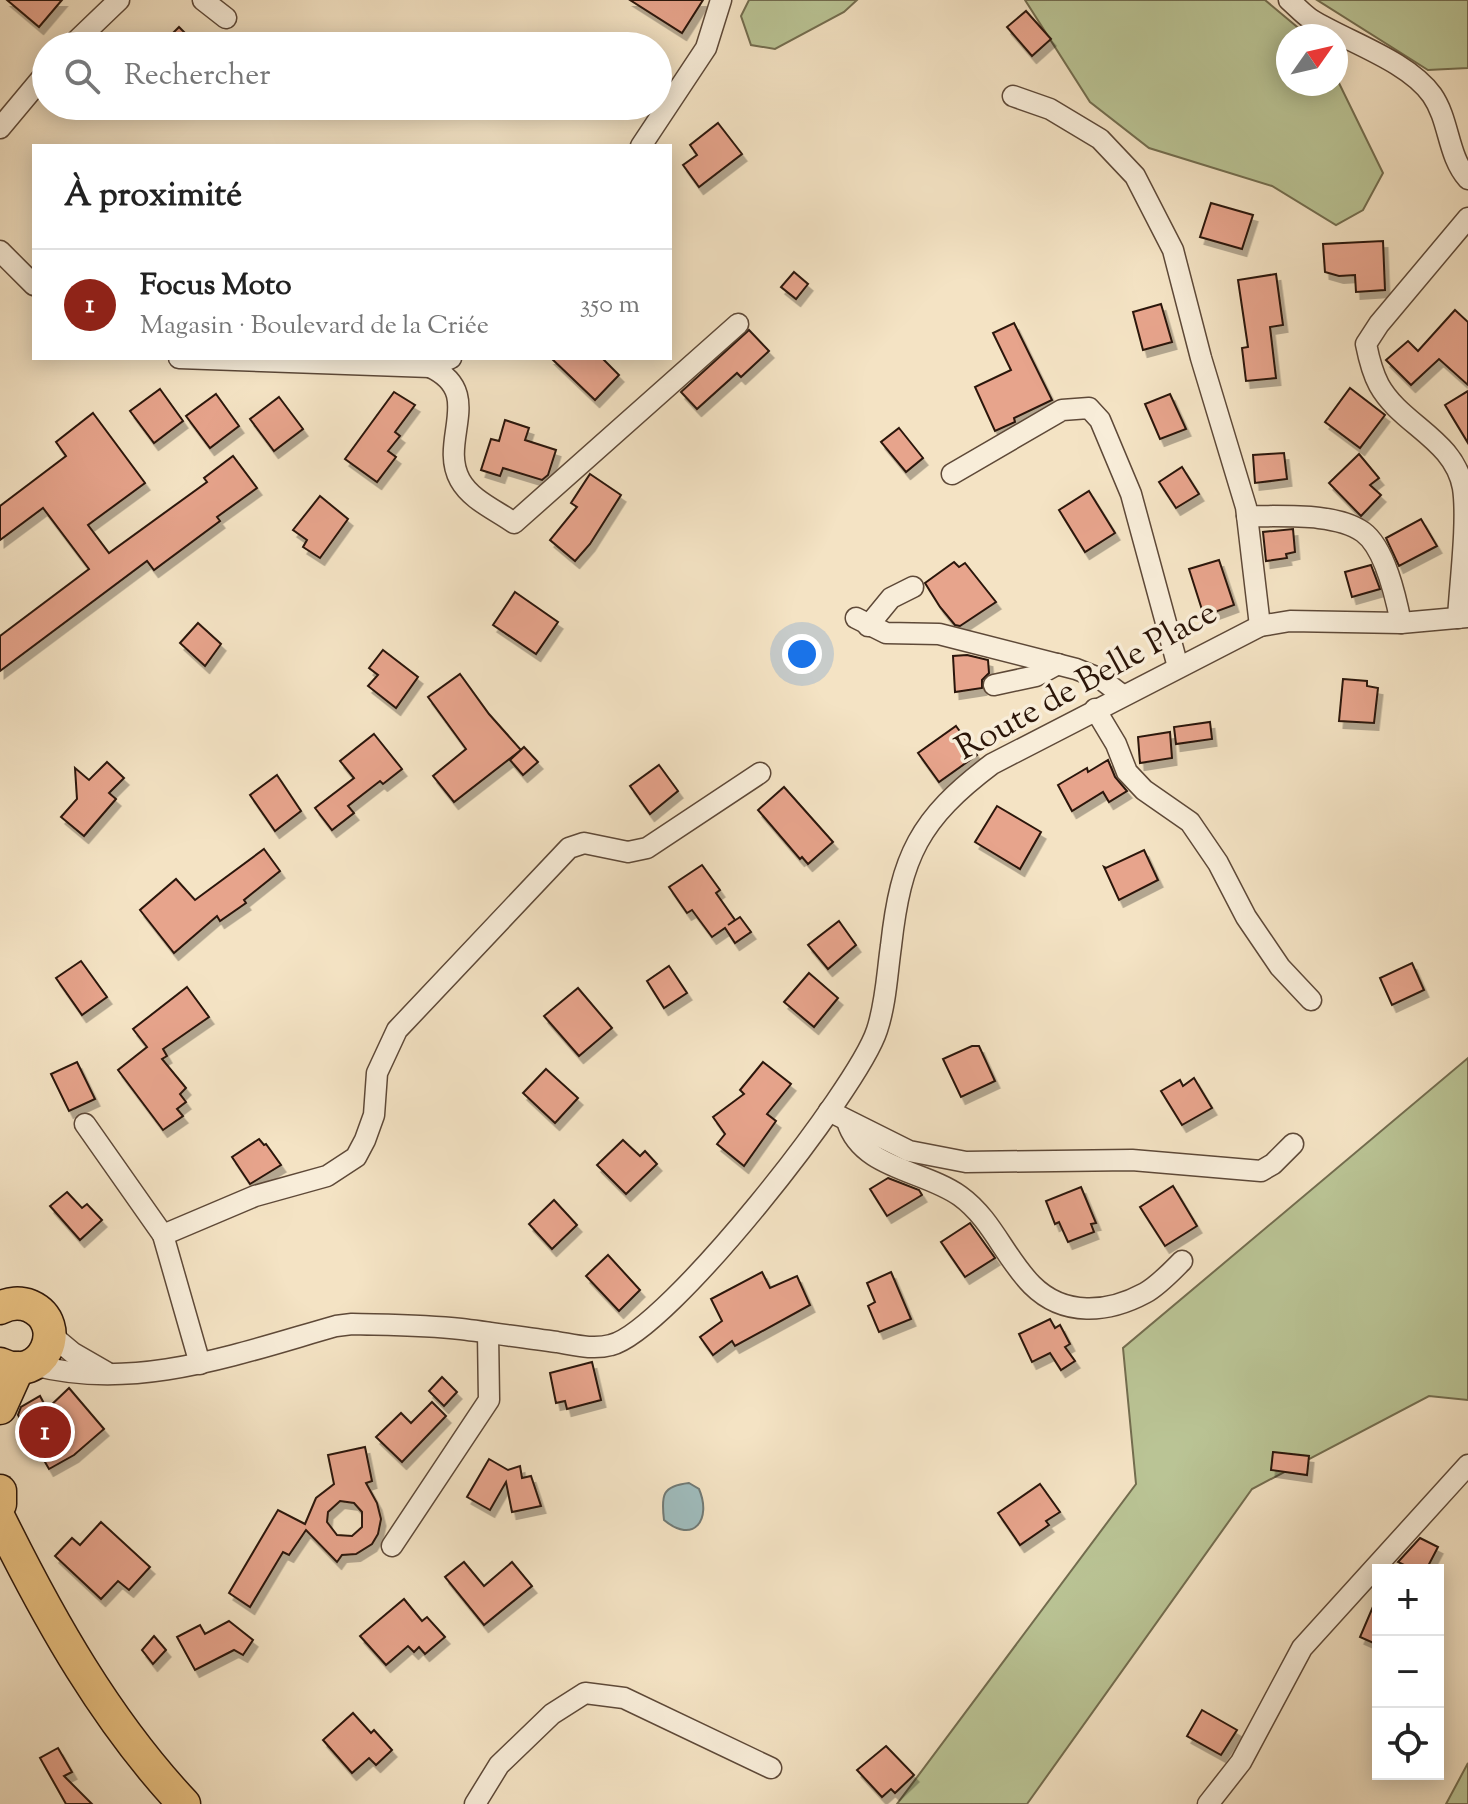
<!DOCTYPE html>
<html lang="fr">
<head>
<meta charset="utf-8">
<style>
  :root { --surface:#fff; --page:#f2f2f2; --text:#222; --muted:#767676; --line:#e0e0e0; --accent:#8f2418 }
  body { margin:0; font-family:"Sorts Mill Goudy",serif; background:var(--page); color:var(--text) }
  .controls { position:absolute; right:24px; bottom:24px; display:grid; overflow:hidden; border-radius:0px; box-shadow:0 4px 20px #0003 }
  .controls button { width:72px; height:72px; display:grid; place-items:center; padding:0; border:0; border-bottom:2px solid var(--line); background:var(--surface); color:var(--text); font:40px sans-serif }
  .compass { position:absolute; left:1276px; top:24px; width:72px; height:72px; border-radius:50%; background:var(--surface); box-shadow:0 4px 20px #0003; rotate:56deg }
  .you { position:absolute; left:802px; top:654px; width:28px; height:28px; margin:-20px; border:6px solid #fff; border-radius:50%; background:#1a73e8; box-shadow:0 0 0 12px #1a73e833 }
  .badge { display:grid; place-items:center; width:52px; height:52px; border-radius:50%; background:var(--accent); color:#fff; font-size:26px; font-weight:700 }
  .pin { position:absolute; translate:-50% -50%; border:4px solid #fff; box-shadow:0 2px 8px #0006 }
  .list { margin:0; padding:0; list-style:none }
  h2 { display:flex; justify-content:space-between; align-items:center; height:104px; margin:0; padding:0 32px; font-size:34px }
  h2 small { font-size:26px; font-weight:400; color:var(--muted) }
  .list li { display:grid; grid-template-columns:52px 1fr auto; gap:24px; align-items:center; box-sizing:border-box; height:112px; padding:0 32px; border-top:2px solid var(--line) }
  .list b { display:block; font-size:30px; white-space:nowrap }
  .list p { margin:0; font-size:26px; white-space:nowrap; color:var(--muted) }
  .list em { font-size:26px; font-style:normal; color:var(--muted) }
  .icon { flex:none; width:44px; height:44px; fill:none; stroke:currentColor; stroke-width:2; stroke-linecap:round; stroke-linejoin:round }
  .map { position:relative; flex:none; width:1468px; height:1804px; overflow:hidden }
  .search { position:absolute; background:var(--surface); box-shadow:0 4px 20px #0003; left:32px; top:32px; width:640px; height:88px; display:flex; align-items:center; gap:20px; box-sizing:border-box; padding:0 28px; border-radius:44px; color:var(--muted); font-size:30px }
  .panel { position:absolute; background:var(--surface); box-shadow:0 4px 20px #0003; left:32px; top:144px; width:640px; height:216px; border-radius:0px }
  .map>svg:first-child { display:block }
  .green { fill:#bac495; stroke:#736d4f; stroke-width:2 }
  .water { fill:#9fbcbd; stroke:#717a75; stroke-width:2 }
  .building { fill:#e7a48c; stroke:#2c1609; stroke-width:2; fill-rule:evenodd; filter:url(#shadow) }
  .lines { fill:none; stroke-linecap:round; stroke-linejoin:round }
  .minor-casing { stroke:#5e4938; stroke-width:23 }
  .primary-casing { stroke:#2c1609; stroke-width:35 }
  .minor { stroke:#f8edd9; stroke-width:20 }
  .primary { stroke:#eac282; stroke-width:32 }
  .labels { text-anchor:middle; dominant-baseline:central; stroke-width:7; stroke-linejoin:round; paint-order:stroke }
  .street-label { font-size:34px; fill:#2c1609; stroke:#f8edd9 }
</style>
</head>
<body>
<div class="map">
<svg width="1468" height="1804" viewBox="0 0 1468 1804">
  <defs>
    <filter id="shadow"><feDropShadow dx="4.5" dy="7" stdDeviation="0" flood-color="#0004"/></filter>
  </defs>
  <rect width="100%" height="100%" fill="#f4e3c4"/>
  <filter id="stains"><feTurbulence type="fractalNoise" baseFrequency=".0025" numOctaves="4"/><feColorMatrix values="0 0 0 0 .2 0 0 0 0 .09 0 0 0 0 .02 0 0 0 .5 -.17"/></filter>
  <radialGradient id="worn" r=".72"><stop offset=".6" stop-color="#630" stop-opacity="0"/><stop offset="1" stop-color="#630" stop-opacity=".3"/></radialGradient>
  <!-- green -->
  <g class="green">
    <path d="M749,0H857L844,12L775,49L751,45L741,16Z"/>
    <path d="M1025,0H1265L1308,36H1288V84H1336V77L1383,173L1363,210L1336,225L1272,186L1149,148L1090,102Z"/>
    <path d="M1317,0H1468V68L1428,70Z"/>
    <path d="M1468,1058V1400L1429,1396L1252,1489L1027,1804H897L1136,1484L1123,1348Z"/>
    <path d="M1468,1763V1804H1446Z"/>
  </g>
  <!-- water -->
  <path class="water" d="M689,1483L699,1489C712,1519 694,1545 664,1520C661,1495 662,1486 689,1483Z"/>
  <!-- building -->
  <g class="building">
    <path d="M7,0H62L39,27Z"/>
    <path d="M630,0H703L682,33Z"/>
    <path d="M1026,11L1051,39L1032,56L1007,27Z"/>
    <path d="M179,27L198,46H160Z"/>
    <path d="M718,123L742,154L699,187L683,165L697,155L690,145Z"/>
    <path d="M1211,203L1253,215L1242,249L1200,237Z"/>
    <path d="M1383,241L1385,290L1356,292L1355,275L1339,276L1325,272L1323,244Z"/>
    <path d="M794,272L808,284L796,299L781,287Z"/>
    <path d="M1276,274L1283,325L1270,327L1276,378L1246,381L1242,348L1248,347L1238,280Z"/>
    <path d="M1161,304L1172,342L1143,350L1133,312Z"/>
    <path d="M1455,310L1468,322V385L1439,359L1411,385L1386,360L1408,341L1418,351Z"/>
    <path d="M1014,323L1052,400L1014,418L1015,422L995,431L975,387L1011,370L993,333Z"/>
    <path d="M749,330L769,351L741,377L737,373L697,409L681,392Z"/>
    <path d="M551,358H602L619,375L595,400Z"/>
    <path d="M1350,388L1385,415L1360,448L1325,422Z"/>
    <path d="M160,389L183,421L154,443L130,411Z"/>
    <path d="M1468,391V443L1445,405Z"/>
    <path d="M394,392L415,405L395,432L400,436L388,451L396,457L377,482L345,459Z"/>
    <path d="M216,394L239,426L210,448L186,416Z"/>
    <path d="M1170,394L1186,429L1160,439L1145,404Z"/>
    <path d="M279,397L303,429L274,451L250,419Z"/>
    <path d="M93,413L145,483L88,525L109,553L207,482L204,478L233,456L257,488L217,517L220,521L154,570L147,561L0,671V636L89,569L43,508L0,540V506L66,456L56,442Z"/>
    <path d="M505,420L529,428L525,440L556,450L548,475L542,480L503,468L500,476L481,470L491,439L499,441Z"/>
    <path d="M899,428L923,458L906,472L881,442Z"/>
    <path d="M1284,453L1287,479L1255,483L1253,455Z"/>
    <path d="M1359,454L1379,478L1370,485L1381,495L1361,516L1329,483Z"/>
    <path d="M1182,467L1199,494L1176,508L1159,482Z"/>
    <path d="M590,474L621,495L590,544L575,561L550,540L577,507L571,503Z"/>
    <path d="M1089,491L1115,533L1085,552L1059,510Z"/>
    <path d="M320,496L348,519L320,558L303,547L307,540L293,530Z"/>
    <path d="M1421,519L1437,546L1399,566L1386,538Z"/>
    <path d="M1293,529L1295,552L1286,554L1287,558L1266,561L1263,532Z"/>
    <path d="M1219,560L1234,605L1204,616L1189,569Z"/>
    <path d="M954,562L959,567L965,563L996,602L960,626L955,625L940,607L925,583Z"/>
    <path d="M1371,565L1380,589L1352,597L1345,572Z"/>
    <path d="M515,592L558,622L536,654L493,625Z"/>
    <path d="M198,623L221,644L205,666L180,643Z"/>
    <path d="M383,650L418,677L396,708L368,686L378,675L369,668Z"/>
    <path d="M967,655L988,660L989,673L982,680V688L955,692L953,656Z"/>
    <path d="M460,674L489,714L521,750L454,802L433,776L466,749L428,697Z"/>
    <path d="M1343,679L1367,681V686L1378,688L1374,723L1339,721Z"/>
    <path d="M1210,722L1212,739L1176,744L1174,727Z"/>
    <path d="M956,726L977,755L939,782L918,753Z"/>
    <path d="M1170,732L1172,758L1140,763L1138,737Z"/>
    <path d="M374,734L402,769L383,784L380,781L348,806L354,813L332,830L315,808L354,778L340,761Z"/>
    <path d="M524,747L538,762L523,775L510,760Z"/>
    <path d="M1108,760L1115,777L1127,791L1109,802L1103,792L1072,811L1058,785L1087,768L1088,772Z"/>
    <path d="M107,762L124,778L109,793L116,799L84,836L61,817L77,799L75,768L89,780Z"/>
    <path d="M659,765L678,791L650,814L630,786Z"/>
    <path d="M277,775L301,811L275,831L250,795Z"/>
    <path d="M784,787L833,842L808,864L802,857L800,859L758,810Z"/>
    <path d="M997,806L1041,832L1020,869L975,842Z"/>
    <path d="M264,849L280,871L244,900L246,903L220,921L217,916L174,953L140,910L176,879L195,900Z"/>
    <path d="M1144,850L1158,880L1119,900L1104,867L1106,868Z"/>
    <path d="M702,865L720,890L716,893L735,920L728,925L740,917L751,932L735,943L725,928L712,937L692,910L687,913L669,887Z"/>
    <path d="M839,921L856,945L828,969L808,945Z"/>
    <path d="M81,961L107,997L82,1015L56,978Z"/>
    <path d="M1412,963L1424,990L1392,1005L1380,978Z"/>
    <path d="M669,966L687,993L664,1008L647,981Z"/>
    <path d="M809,973L838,998L814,1027L784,1002Z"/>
    <path d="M187,987L209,1017L163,1049L167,1056L162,1059L186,1088L180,1094L186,1102L177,1109L183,1116L163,1130L118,1070L147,1047L133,1029Z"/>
    <path d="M578,988L612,1028L579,1056L544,1016Z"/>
    <path d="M972,1046H979L995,1081L961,1097L943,1059Z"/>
    <path d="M77,1062L95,1099L69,1111L51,1074Z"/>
    <path d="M763,1062L791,1084L767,1114L776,1121L744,1166L717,1144L725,1134L713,1117L744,1094L740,1090Z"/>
    <path d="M546,1069L578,1098L555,1123L523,1093Z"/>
    <path d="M1194,1078L1212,1108L1182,1125L1161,1091L1180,1080L1183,1086Z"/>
    <path d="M259,1139L264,1145L266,1144L281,1165L250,1184L232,1157Z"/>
    <path d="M623,1140L640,1156L645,1151L657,1164L626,1194L597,1165Z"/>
    <path d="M888,1178L919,1190L922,1195L887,1216L870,1189Z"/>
    <path d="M1173,1186L1197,1226L1165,1246L1140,1207Z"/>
    <path d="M1081,1187L1096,1223L1091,1224L1094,1232L1068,1242L1059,1222L1055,1224L1046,1201Z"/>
    <path d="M67,1192L82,1208L87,1204L102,1220L80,1240L50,1206Z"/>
    <path d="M554,1200L577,1225L552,1249L529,1224Z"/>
    <path d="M970,1223L995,1258L965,1277L941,1242Z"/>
    <path d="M608,1255L640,1290L619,1311L586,1276Z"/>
    <path d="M762,1272L770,1288L797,1276L810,1305L735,1346L732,1341L713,1355L700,1337L722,1321L711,1299Z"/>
    <path d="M891,1272L911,1319L879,1332L868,1306L875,1302L867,1283Z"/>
    <path d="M1050,1319L1055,1328L1060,1325L1070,1344L1065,1347L1075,1361L1061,1370L1050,1353L1032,1362L1019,1334Z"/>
    <path d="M592,1362L601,1400L567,1409L565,1401L556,1403L550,1373Z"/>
    <path d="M442,1377L457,1392L444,1406L429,1391Z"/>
    <path d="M69,1388L104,1429L74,1455L49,1469L18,1415L21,1407L40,1396L47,1409Z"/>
    <path d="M432,1402L446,1416L402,1462L376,1437L401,1413L411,1423Z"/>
    <path d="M365,1447L372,1481L366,1483L377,1503L381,1519L378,1534L372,1544L356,1554L342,1555L337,1562L306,1530L289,1555L283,1552L250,1607L229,1593L278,1510L305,1524L316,1498L334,1484L328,1455ZM340,1501L354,1503L362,1512V1527L352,1536L337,1535L327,1522L328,1512Z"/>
    <path d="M1273,1452L1309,1456L1307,1475L1271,1470Z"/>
    <path d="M489,1459L508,1470L520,1466L522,1478L531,1476L541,1506L512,1512L506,1482L490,1510L467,1497Z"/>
    <path d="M1040,1484L1060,1512L1046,1521L1049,1525L1020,1545L998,1513Z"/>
    <path d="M101,1522L150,1567L129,1590L118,1581L101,1599L55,1556L72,1538L80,1545Z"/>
    <path d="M1420,1538L1438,1547L1426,1570H1414L1398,1562Z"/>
    <path d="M464,1562L484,1586L512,1562L532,1586L484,1625L445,1577Z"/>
    <path d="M1378,1595V1645L1360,1637Z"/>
    <path d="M404,1599L422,1621L427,1617L445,1637L425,1654L419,1647L414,1652L408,1646L386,1665L360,1636Z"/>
    <path d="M229,1621L253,1640L243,1655L234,1650L195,1670L177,1637L200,1625L205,1634Z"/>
    <path d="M154,1636L166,1650L153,1664L142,1650Z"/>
    <path d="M1202,1710L1237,1730L1221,1755L1187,1736Z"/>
    <path d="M353,1713L371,1733L374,1730L392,1750L376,1765L369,1758L352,1773L323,1740Z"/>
    <path d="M886,1746L914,1775L895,1793L891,1789L882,1797L857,1770Z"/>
    <path d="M58,1748L72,1772L64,1776L92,1804H66L40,1758Z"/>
  </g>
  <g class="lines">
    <defs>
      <g id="minor">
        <path d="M203,0L226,18"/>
        <path d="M1289,0C1297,7 1304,15 1312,20C1348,42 1408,61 1432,95C1450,121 1447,155 1468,179"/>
        <path d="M71,46L119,0"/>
        <path d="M1013,96L1050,109L1100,139L1135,176L1173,250L1201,358L1246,507L1260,626"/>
        <path d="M0,128L46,73"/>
        <path d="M641,146L706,48L721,0"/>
        <path d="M0,251L34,285"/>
        <path d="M179,358L430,367L451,358"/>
        <path d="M430,367C486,393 438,440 460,480C471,500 496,510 514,523L738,324"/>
        <path d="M952,474L1062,410L1089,408L1100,420L1131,494L1178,667"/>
        <path d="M1247,516C1280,517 1335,512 1363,532C1385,548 1396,598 1401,623"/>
        <path d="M856,618L886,633L939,634L1076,669L1101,679L1122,695"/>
        <path d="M1458,618C1460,582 1468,521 1463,488C1454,439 1401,425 1379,385C1372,372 1369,359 1366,344L1379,324L1468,218"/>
        <path d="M868,626L891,598L913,587"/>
        <path d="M994,685L1036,676L1058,664"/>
        <path d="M1095,709L1116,744L1127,772L1144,790L1190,822L1218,863L1246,917L1280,967L1311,1000"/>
        <path d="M829,1111L909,1151L966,1162L1132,1160L1261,1171L1273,1164L1293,1144"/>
        <path d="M847,1121C861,1169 924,1170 960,1196C992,1219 1005,1258 1032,1285C1064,1317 1108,1313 1145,1293C1158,1286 1171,1272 1182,1261"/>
        <path d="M85,1124L163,1235L200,1364"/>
        <path d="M163,1235L255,1196L327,1176L356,1157L365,1140L374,1115L377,1073L397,1030L569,848L584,843L628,852L647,848L760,773"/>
        <path d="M49,1333L73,1353L106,1372"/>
        <path d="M33,1365C136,1392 237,1354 336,1326L352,1324C388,1325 425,1325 461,1329C493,1333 525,1338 557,1342C575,1345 593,1350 611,1345C668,1331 858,1089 877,1030C886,1003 887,974 891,946C901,856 919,819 992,764L1260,626L1290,621L1401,623L1468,617"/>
        <path d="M392,1546L489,1400L488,1333"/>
        <path d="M475,1804L499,1765L552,1714L585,1693L624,1698L771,1768"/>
        <path d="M1208,1804L1241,1762L1302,1648L1468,1465"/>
      </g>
      <g id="primary">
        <path d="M0,1308C9,1303 20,1302 30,1306C70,1324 43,1385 0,1364"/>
        <path d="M0,1408L18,1368"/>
        <path d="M0,1491V1504"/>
        <path d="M0,1520C50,1621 106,1721 184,1804"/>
      </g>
    </defs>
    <!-- minor casing -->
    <use href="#minor" class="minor-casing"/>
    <!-- primary casing -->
    <use href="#primary" class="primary-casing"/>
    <!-- minor -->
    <use href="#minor" class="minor"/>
    <!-- primary -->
    <use href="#primary" class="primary"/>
  </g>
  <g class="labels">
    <!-- street labels -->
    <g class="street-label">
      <text transform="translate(1087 682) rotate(-29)">Route de Belle Place</text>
    </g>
  </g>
  <rect width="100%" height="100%" filter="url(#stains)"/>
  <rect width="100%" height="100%" fill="url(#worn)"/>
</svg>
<div class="controls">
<button>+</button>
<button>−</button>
<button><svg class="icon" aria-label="locate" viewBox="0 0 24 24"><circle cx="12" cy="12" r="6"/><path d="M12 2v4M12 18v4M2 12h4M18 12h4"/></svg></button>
</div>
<svg class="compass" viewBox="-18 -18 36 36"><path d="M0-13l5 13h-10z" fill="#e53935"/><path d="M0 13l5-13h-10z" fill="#767676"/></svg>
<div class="you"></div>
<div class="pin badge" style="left:45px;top:1432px">1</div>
<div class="search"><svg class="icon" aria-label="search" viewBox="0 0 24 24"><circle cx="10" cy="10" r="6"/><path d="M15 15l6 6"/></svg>Rechercher</div>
<section class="panel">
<h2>À proximité<small></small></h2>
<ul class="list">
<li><span class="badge">1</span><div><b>Focus Moto</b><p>Magasin · Boulevard de la Criée</p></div><em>350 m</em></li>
</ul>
</section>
</div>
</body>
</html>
